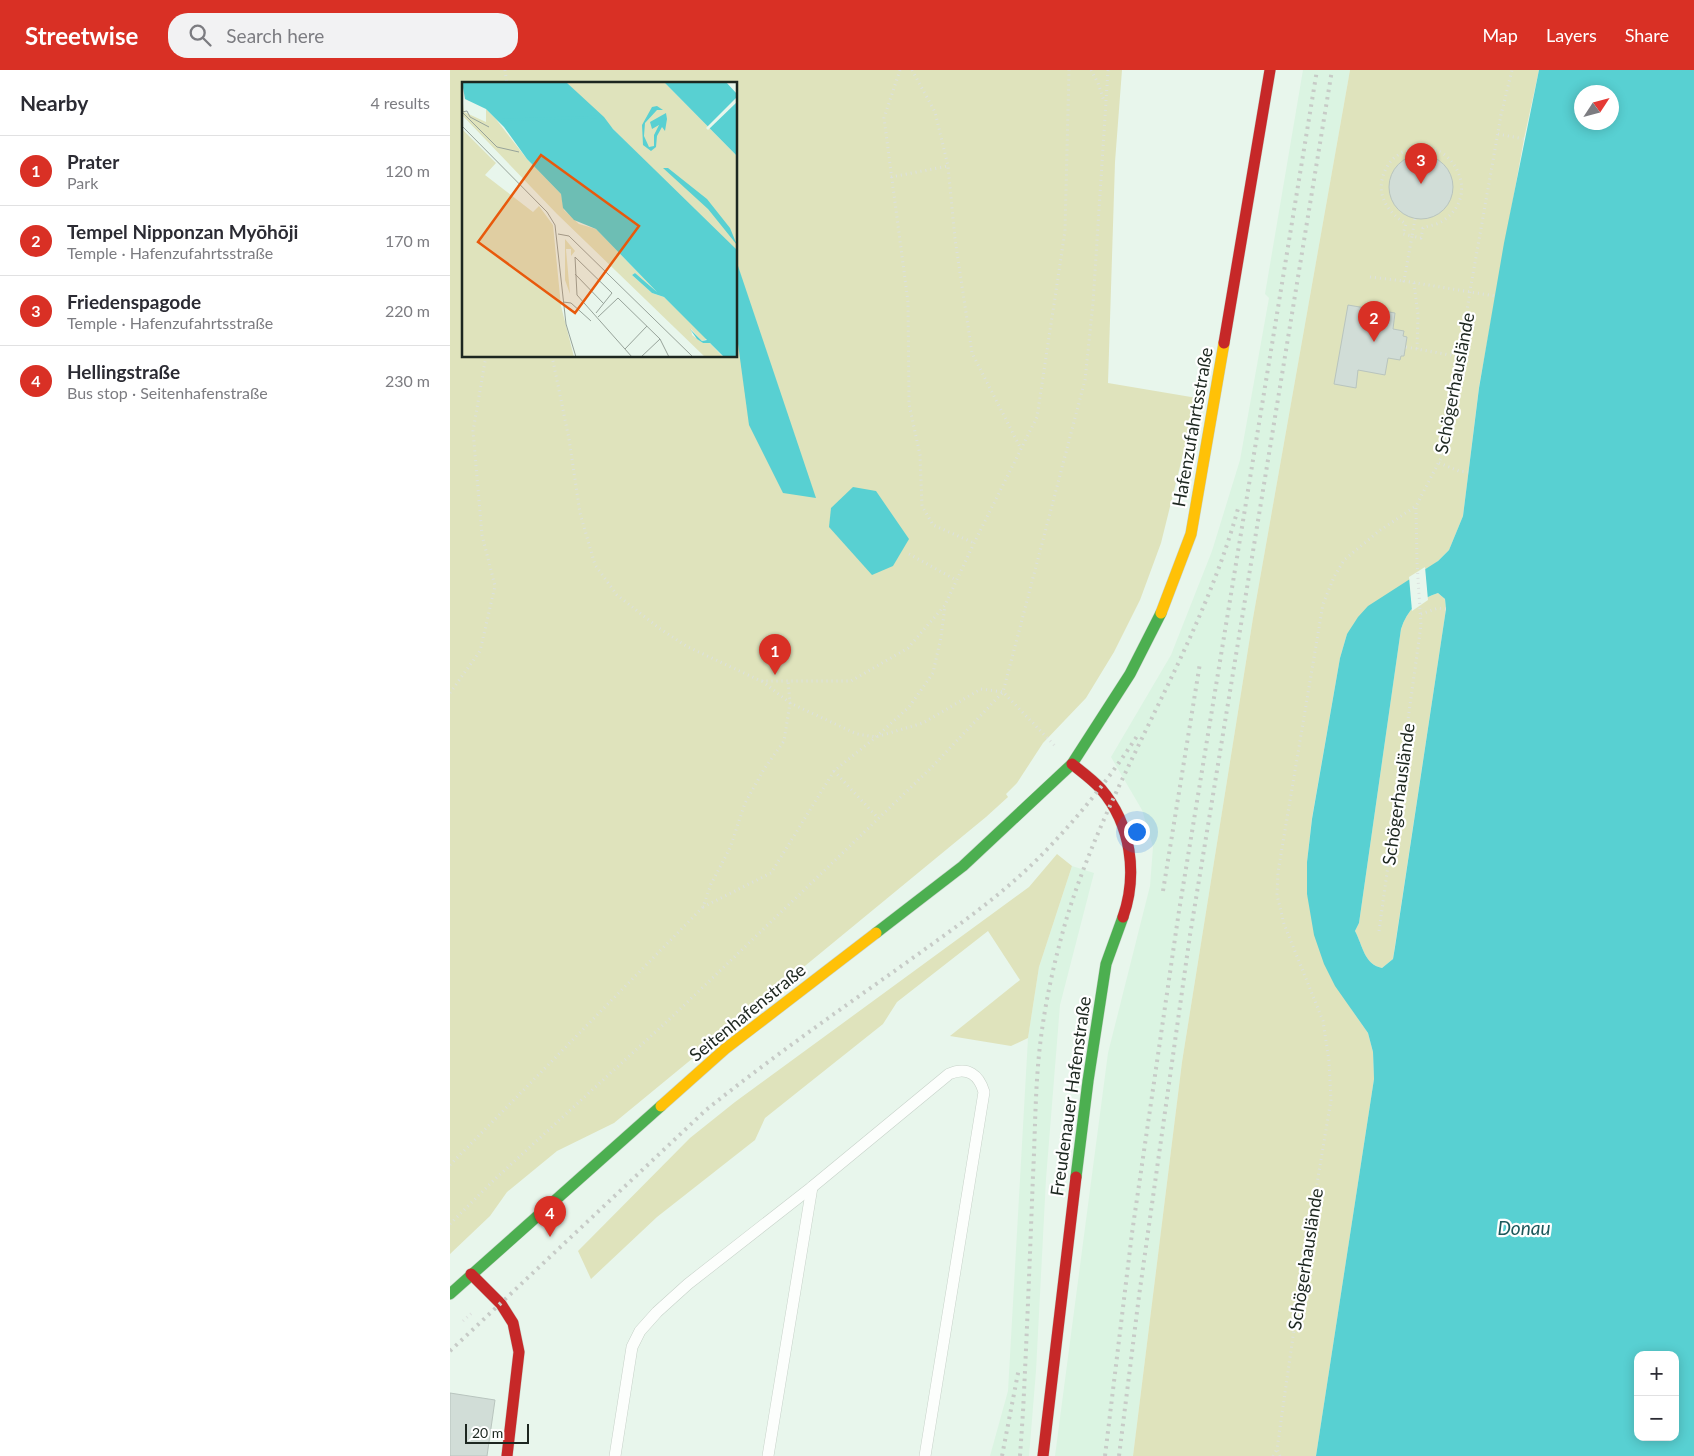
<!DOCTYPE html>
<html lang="en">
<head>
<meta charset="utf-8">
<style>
  :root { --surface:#fff; --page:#f2f2f3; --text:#2b2b33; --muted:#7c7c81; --line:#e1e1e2; --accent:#d93025 }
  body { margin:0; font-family:Lato,sans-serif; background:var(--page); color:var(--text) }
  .controls { position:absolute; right:15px; bottom:15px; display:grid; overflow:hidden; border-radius:10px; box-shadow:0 2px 12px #0003 }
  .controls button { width:45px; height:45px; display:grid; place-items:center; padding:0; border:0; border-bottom:1px solid var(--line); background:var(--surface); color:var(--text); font:25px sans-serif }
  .compass { position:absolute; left:1124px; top:15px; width:45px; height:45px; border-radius:50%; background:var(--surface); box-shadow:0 2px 12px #0003; rotate:54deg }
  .scale { position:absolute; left:15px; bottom:12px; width:64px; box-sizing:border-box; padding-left:5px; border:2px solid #1d2720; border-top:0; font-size:14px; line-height:18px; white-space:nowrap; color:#1d2720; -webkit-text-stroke:4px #fff; paint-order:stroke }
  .you { position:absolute; left:686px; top:761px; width:18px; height:18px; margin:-12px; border:4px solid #fff; border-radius:50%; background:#1a73e8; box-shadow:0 0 0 8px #1a73e833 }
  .badge { display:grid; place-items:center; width:32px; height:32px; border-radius:50%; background:var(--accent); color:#fff; font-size:16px; font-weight:700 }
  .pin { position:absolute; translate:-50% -41px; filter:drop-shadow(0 1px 2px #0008) }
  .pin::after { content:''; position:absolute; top:26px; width:18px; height:15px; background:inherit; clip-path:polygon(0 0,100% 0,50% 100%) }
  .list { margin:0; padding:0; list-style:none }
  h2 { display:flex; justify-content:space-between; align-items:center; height:65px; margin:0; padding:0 20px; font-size:21px }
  h2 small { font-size:16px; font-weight:400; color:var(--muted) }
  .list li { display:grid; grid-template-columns:32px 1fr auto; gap:15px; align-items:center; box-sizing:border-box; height:70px; padding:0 20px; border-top:1px solid var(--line) }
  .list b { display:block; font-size:19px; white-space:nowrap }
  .list p { margin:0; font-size:16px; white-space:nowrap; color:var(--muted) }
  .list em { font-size:16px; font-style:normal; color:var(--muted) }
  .icon { flex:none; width:28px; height:28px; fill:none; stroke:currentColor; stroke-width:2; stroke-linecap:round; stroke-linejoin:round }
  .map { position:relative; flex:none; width:1244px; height:1386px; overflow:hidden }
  header { display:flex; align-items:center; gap:30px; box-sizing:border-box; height:70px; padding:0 25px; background:var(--accent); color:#fff }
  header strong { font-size:24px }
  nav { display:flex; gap:28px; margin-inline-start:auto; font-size:18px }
  .search { width:350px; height:45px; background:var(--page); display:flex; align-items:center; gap:12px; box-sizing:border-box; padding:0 18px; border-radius:20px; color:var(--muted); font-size:19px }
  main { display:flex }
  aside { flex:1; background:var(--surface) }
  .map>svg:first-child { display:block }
  .built { fill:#dbf4e2 }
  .green { fill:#dfe3bc; fill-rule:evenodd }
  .water { fill:#58d0d2; fill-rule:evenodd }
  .pier { fill:#e8f6ec }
  .building { fill:#d1ddd7; stroke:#b8c4be }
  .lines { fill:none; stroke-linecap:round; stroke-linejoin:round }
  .lane-casing { stroke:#c7d2c9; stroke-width:12 }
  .fast-casing { stroke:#c7d2c9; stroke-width:12 }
  .slow-casing { stroke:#c7d2c9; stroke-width:12 }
  .jam-casing { stroke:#c7d2c9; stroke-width:12 }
  .path { stroke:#dce1de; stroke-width:3; stroke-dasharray:1 4; stroke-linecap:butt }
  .lane { stroke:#fcfefc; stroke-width:11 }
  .fast { stroke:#4caf50; stroke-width:11 }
  .slow { stroke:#ffc107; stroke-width:11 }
  .jam { stroke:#c62828; stroke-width:11 }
  .rail { stroke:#c7cbc7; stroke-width:4; stroke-dasharray:2.5 5; stroke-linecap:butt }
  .labels { text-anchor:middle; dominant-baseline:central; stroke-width:4.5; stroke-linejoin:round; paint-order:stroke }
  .street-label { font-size:18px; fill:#1d2720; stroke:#fff }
  .water-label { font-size:19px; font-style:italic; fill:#1d595c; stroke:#fff }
  .inset-river { fill:none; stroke:#58d0d2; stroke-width:2.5 }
  .inset-road { fill:none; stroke:#97a39a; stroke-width:1 }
  .view { fill:#e8590c; fill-opacity:0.15; stroke:#e8590c; stroke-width:2.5 }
  .inset-edge { fill:none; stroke:#1d2720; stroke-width:2.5 }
</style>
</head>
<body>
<header>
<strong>Streetwise</strong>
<div class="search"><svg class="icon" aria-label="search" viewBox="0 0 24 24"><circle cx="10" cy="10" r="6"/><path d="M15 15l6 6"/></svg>Search here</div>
<nav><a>Map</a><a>Layers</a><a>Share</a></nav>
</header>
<main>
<aside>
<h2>Nearby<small>4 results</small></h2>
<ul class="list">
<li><span class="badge">1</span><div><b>Prater</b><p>Park</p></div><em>120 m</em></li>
<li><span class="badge">2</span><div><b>Tempel Nipponzan Myōhōji</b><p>Temple · Hafenzufahrtsstraße</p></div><em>170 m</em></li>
<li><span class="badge">3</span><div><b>Friedenspagode</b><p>Temple · Hafenzufahrtsstraße</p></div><em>220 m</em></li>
<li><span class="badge">4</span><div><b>Hellingstraße</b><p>Bus stop · Seitenhafenstraße</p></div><em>230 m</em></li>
</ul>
</aside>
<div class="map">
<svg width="1244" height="1386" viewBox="0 0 1244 1386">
  <rect width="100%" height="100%" fill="#e8f6ec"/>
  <!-- built -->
  <g class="built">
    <path d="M853,0H900L803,548L732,992L683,1386H605L658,983L700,816L703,777L692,740L661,687L721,585L762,481L790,390L819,228L815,224Z"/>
    <path d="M622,796L644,803L610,935L596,1109L586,1301L579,1386H540L558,1321L578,968L589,897Z"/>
  </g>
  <!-- green -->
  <g class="green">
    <path d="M0,0H672L665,92L658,313L747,328L711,473L690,530L664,582L636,628L593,673L567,713L556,724L558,727L536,747L164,1053L107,1081L57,1122L40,1146L0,1184ZM14,14H286V286H14Z"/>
    <path d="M900,0H1089L1074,69L1029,317L1013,446L999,480L988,491L897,564L890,588L862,748L857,792V824L902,940L918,963L923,982L924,1009L866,1386H683L732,992L803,548Z"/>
    <path d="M988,523L995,529L996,539L943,889L932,898C914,894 913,876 905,861L909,853L951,559C957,540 969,529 988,523Z"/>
    <path d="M607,784L622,796L589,897L578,968L561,976L500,966L570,910L538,861L447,932L433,954L315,1048L305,1070L207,1147L141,1209L128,1181L240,1068L285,1032L579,817Z"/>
  </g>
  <!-- water -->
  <g class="water">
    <path d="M1089,0H1244V1386H866L924,1009L923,982L918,963L885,916L874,894L864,865L857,824V792L862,749L890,588L897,564L908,547L918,536L988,491L999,480L1013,446L1029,318L1054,173ZM1132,22H1162V52H1132ZM988,523L995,529L996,539L945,877L943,889L932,898C914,894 913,876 905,861L909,853L951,559C957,540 969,529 988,523ZM1188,1285H1225V1367H1188Z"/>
    <path d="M286,190L366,428L333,423L299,355L286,259Z"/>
    <path d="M403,417L426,421L459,469L443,496L422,505L379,457L381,438Z"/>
  </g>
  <!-- pier -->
  <path class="pier" d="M975,497L978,530L962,541L959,507Z"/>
  <!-- building -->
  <g class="building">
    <circle cx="971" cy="117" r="32"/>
    <path d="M898,235L945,243L943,259L954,261L953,266L957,267L954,286H951L950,290L938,288L935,305L908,300L906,318L884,314Z"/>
    <path d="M0,1323L45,1330L37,1386H0Z"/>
  </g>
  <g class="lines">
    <defs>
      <g id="lane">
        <path d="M165,1386L182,1277L190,1261L207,1242L238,1214L362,1117L499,1004C518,996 529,1005 534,1022L475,1386"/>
        <path d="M318,1386L362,1117"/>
      </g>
      <g id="fast">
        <path d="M426,863L513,796L622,694L680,604L711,543"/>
        <path d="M626,1107L638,1011L656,894L673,847"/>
        <path d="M0,1224L211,1036"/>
      </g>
      <g id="slow">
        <path d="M711,543L741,464L774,273"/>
        <path d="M211,1036L275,979L426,863"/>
      </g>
      <g id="jam">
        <path d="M774,273L820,0"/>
        <path d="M622,694C632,702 643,710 651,719C681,754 688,804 673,847"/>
        <path d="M21,1204L51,1234L63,1253L69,1282L57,1386"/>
        <path d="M593,1386L626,1107"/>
      </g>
    </defs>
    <!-- lane casing -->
    <use href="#lane" class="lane-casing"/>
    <!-- fast casing -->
    <use href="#fast" class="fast-casing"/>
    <!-- slow casing -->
    <use href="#slow" class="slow-casing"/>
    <!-- jam casing -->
    <use href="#jam" class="jam-casing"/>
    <!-- path -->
    <g class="path">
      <path d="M55,0L57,14"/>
      <path d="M450,0L434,48L458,232L459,334L470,385L472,436L483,455L524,473"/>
      <path d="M462,0L485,42L498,96L505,169L522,283L571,379"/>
      <path d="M641,0L648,13L654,31"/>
      <path d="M1048,64L1074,69"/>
      <path d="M441,107L498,96"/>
      <path d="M965,149L962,166L953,164L956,154C941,144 928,130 932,110C934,100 939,91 948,85C991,54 1038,119 994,150C988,155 980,155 973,158L971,168L962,166L954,211L1045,226"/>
      <path d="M920,207L954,211"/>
      <path d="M964,213L968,245L967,280"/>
      <path d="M956,277L1011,287"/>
      <path d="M102,286L119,369L130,443L145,495L167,525L209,558L236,576L311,611H401L458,578L495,535L524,473L587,347L615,161L619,0"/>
      <path d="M989,393L1009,401L1018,402"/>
      <path d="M459,484L506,510"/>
      <path d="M971,544L988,538L996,539"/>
      <path d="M312,611L340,633L407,664L426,667L473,653L531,619L553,622L606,677"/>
      <path d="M0,623L30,581L45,516L32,465L23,361L36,286"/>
      <path d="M384,701L428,748"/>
      <path d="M253,837L321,803L384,701L426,667L459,637L483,603L491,567L495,536"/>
      <path d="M929,861L971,555L967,493L966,436L991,388L999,356L1020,221L1051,45L1062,0"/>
      <path d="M0,1095L253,837L261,814L280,778L295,733L314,699L334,671L340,633L338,610"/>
      <path d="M0,1154L44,1110L225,944L481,698L553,622L635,310L643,233L658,0"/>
      <path d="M13,1251L24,1241"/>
      <path d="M823,1386L827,1379"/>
      <path d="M830,1386L827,1379L852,1203L881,1030L879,991L873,951L834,854L827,825L828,802L873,534L884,507L894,490L929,461L966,436"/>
    </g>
    <!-- lane -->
    <use href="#lane" class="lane"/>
    <!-- fast -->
    <use href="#fast" class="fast"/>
    <!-- slow -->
    <use href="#slow" class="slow"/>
    <!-- jam -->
    <use href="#jam" class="jam"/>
    <!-- rail -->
    <g class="rail">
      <path d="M713,821L750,593"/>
      <path d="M0,1281L256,1040C322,987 391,939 460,890C510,854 561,819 603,773C635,739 664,702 689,663"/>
      <path d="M552,1386L569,1298"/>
      <path d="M570,1386L573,1342C577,1263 580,1184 583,1105C585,1068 585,1032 588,996C592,945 603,895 617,847C661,704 750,580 789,435"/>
      <path d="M655,1386L682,1163L729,841L867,0"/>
      <path d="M669,1386L689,1226L740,865L882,0"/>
    </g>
  </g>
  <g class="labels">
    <!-- street labels -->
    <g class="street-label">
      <text transform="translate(1004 313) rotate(-79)">Schögerhauslände</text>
      <text transform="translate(742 357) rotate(-80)">Hafenzufahrtsstraße</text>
      <text transform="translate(948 724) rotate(-82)">Schögerhauslände</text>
      <text transform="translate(297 942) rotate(-39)">Seitenhafenstraße</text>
      <text transform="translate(620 1026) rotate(-82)">Freudenauer Hafenstraße</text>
      <text transform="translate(855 1189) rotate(-81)">Schögerhauslände</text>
    </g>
    <!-- water labels -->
    <g class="water-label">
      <text x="1074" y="1157">Donau</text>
    </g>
  </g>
  <!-- overview -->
  <g transform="translate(12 12)">
    <rect width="275" height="275" fill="#e8f6ec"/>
    <path d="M104,0H202L275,74V171ZM0,14L2,30L24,40V27L33,36L65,77L99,112L102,128L117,142L134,147L195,210L173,191L170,193L190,211L202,215L245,257L240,259L229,247L230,253L241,261H248L261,275H243L95,132L0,33ZM0,47L34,81L23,93L71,130L77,124L91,143L99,224L112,275H0ZM103,157L113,169L109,174V167H104L108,212L103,198Z" fill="#dfe3bc"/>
    <path d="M0,0H104L142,35L151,47L274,167L275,275H262L248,261H241L235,257L228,247L240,259L245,258L202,215L190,211L170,193L173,191L195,210L134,147L112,138L101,126L99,112L65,77L42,45L24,27L3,17ZM202,0H264L275,12V74ZM195,24L201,28H195L183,41L182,54L187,65L192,64V53L197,43L190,47L188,40L204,31L205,37L203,49L200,45L195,54L194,65L189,69L181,63L180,43L190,25ZM201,86H206L245,117L268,146L275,163L246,127Z" fill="#58d0d2"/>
    <path d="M275,15V20L246,48L244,46Z" fill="#e8f6ec"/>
    <path class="inset-river" d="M40,38L135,35"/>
    <path class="inset-road" d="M0,30L35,65L57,70M0,30L5,29L8,35L27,45M0,44L85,130L93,143L104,242L114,275M96,152L107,154L231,275M113,192L142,222M101,220L109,221L129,239M134,231L150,211L113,175L115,213L170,275M136,235L156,216L198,257L207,275M163,267L185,244M179,275L198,257"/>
    <path class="view" d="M79,73L177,144L113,231L16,160Z"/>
    <rect width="275" height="275" class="inset-edge"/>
  </g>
</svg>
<div class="controls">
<button>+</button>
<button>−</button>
</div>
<svg class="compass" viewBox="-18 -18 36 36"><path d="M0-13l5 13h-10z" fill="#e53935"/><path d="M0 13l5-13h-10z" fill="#7c7c81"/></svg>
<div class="scale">20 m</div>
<div class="you"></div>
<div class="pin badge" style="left:325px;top:605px">1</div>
<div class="pin badge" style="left:924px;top:272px">2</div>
<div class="pin badge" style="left:971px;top:114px">3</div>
<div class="pin badge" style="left:100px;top:1167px">4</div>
</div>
</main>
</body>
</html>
